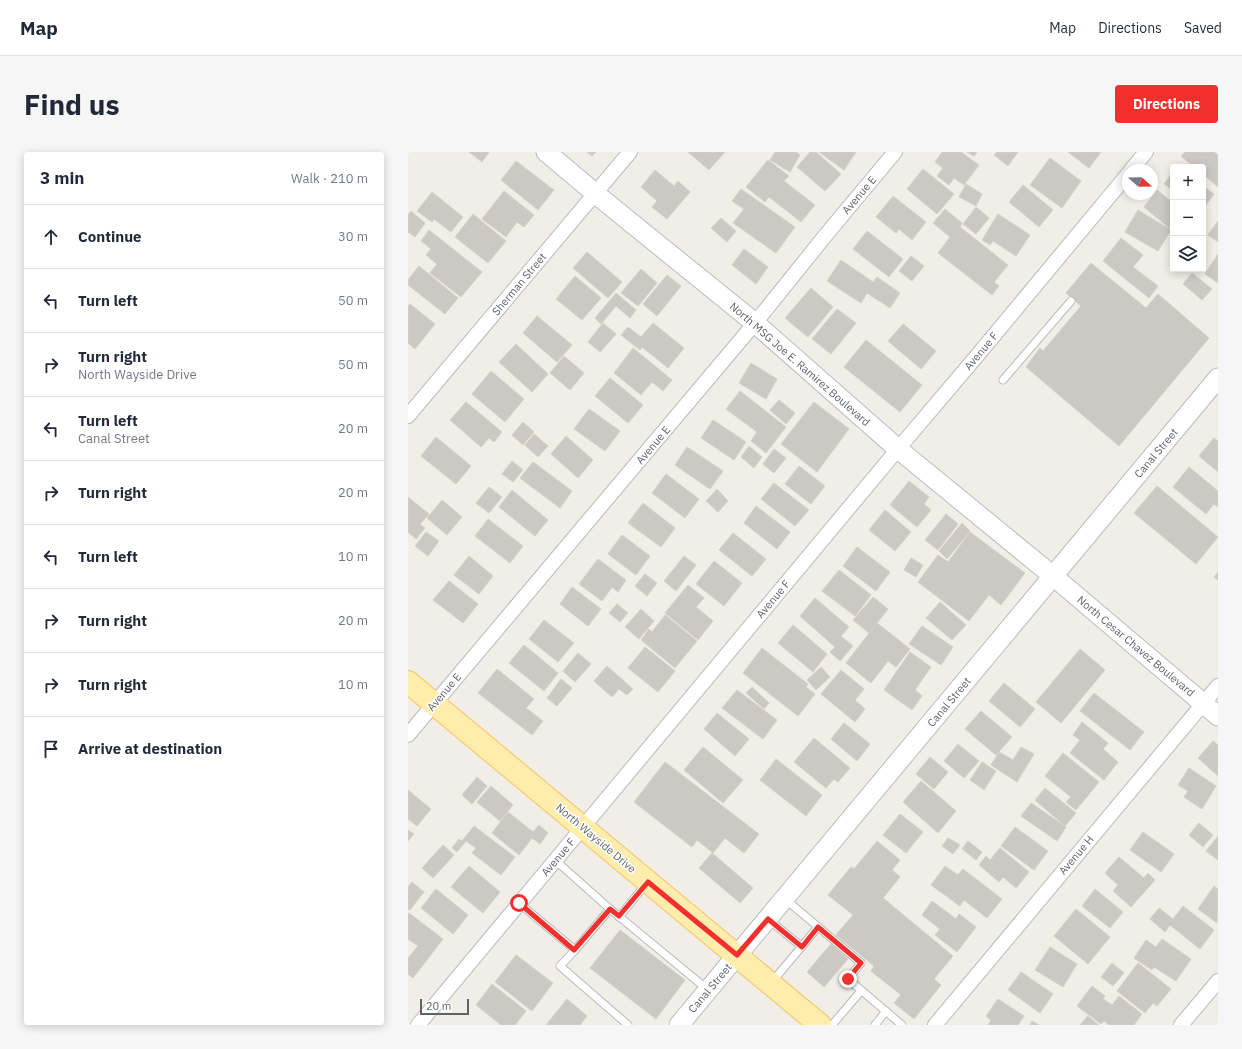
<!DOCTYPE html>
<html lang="en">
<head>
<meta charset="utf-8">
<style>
  :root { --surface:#fff; --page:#f6f6f7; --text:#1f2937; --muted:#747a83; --line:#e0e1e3; --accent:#f22f2c }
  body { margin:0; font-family:"IBM Plex Sans",sans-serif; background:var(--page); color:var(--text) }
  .controls { position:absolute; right:12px; top:12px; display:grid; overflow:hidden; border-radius:4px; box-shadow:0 2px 10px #0003 }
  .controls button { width:36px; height:36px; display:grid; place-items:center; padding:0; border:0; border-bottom:1px solid var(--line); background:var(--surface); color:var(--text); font:20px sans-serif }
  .compass { position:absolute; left:714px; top:12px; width:36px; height:36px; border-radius:50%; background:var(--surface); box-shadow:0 2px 10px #0003; rotate:110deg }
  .scale { position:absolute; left:12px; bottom:10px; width:49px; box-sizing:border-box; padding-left:4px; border:2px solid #5e6368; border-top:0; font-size:11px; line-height:14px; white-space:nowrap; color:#5e6368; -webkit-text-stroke:3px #fff; paint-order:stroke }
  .stop { position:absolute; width:12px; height:12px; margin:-9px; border:3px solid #f22f2c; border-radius:50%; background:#fff }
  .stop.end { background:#f22f2c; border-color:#fff; box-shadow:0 1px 4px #0008 }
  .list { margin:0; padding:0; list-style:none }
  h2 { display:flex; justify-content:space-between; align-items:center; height:52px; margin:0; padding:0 16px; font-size:17px }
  h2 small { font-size:13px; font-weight:400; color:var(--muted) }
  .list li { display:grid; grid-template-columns:26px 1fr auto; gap:12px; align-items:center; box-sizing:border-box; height:64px; padding:0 16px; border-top:1px solid var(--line) }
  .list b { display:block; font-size:15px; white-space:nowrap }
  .list p { margin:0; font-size:13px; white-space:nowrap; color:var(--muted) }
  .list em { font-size:13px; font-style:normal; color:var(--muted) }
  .icon { flex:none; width:22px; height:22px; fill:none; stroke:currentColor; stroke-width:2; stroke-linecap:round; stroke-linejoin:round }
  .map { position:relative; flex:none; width:810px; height:873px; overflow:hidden; border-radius:4px }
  header { display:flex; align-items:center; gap:24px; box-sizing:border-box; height:56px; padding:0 20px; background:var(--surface); border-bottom:1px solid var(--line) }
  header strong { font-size:19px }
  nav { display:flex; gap:22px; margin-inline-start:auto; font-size:14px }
  .intro { display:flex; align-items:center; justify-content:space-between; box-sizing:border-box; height:96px; padding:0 24px }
  h1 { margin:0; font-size:28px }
  .button { padding:10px 18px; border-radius:4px; background:var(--accent); color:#fff; font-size:14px; font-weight:700 }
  main { display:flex; gap:24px; padding:0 24px }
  aside { flex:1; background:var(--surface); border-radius:4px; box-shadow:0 2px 10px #0003 }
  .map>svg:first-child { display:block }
  .building { fill:#ccc9c4; stroke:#d6d0c5 }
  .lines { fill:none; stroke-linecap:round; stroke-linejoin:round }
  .lane-casing { stroke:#b7babe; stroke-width:9 }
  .street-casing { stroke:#b7babe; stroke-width:16 }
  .secondary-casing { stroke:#b8bcc1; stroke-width:21 }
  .primary-casing { stroke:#f9c259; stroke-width:24 }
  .lane { stroke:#fff; stroke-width:7 }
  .street { stroke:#fff; stroke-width:14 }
  .secondary { stroke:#fff; stroke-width:19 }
  .primary { stroke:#ffedae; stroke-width:22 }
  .route { stroke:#f22f2c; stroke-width:5 }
  .labels { text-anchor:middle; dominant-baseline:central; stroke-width:3; stroke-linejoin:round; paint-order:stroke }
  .street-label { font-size:11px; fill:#5e6368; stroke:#fff }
</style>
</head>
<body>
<header>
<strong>Map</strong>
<nav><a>Map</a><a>Directions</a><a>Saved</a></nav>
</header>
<div class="intro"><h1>Find us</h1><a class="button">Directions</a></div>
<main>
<aside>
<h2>3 min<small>Walk · 210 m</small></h2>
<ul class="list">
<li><svg class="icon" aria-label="ahead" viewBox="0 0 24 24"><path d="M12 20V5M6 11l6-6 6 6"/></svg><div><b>Continue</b></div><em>30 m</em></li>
<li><svg class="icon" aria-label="left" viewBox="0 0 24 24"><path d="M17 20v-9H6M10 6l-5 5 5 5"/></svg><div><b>Turn left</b></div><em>50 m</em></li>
<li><svg class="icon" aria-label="right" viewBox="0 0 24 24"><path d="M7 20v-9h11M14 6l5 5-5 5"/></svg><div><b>Turn right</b><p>North Wayside Drive</p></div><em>50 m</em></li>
<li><svg class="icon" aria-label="left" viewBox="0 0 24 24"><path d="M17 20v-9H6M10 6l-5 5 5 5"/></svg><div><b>Turn left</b><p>Canal Street</p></div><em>20 m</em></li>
<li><svg class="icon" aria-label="right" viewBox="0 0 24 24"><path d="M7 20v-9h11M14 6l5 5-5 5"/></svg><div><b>Turn right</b></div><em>20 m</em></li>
<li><svg class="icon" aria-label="left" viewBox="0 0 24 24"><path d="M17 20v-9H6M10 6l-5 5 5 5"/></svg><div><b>Turn left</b></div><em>10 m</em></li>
<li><svg class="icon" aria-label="right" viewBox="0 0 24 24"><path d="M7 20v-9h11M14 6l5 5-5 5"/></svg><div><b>Turn right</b></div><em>20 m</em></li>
<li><svg class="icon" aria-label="right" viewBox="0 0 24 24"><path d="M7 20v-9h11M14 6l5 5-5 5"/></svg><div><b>Turn right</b></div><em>10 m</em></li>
<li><svg class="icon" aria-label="arrive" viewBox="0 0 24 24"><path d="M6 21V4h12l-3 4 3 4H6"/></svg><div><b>Arrive at destination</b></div></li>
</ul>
</aside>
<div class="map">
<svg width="810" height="873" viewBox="0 0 810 873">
  <rect width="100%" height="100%" fill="#f1eee7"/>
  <!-- building -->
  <g class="building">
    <path d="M61,0H81L74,10Z"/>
    <path d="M179,0H188L184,4Z"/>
    <path d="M280,0H317L301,18Z"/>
    <path d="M367,0H388L392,3L382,20L362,8Z"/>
    <path d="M402,0H408L433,22L417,39L389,15Z"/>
    <path d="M411,0H448L436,18Z"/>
    <path d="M534,0H553L571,13L556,33L546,26L541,33L529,24L535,16L527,10Z"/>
    <path d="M559,0H569L566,4Z"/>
    <path d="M589,0H610L600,14L586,3Z"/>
    <path d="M660,0H693L681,16Z"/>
    <path d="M777,0H806L810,3V35L795,22V15H786L773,4Z"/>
    <path d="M642,6L673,29L654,56L622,33Z"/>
    <path d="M360,8L381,24L376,29L407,53L393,70L361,45L357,50L338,35Z"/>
    <path d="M108,9L146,38L130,58L93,28Z"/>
    <path d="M515,17L546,42L529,62L499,37Z"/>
    <path d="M247,18L266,34L270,29L282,40L259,67L244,55L249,49L233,35Z"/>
    <path d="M765,20V38L756,32Z"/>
    <path d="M558,32L574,42L568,54L551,45Z"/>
    <path d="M615,33L645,58L631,75L601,50Z"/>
    <path d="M795,34L806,42L795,57Z"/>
    <path d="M333,37L387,75L368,101L325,71L336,57L324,49Z"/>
    <path d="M749,38L765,51V71L761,76L736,55Z"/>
    <path d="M96,39L126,63L116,75L109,70L98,85L74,67Z"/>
    <path d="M24,40L55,65L43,80L26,67L24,70L9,59Z"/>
    <path d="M485,44L518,70L504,88L491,77L488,81L468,65Z"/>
    <path d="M568,55L581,66L568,82L555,72Z"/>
    <path d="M537,57L554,71L552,75L600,113L586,130L591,134L584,143L530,101L542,85L525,71Z"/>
    <path d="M730,58L763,78L750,99L717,80Z"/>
    <path d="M3,59L17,71L7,85L0,80V63Z"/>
    <path d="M65,62L98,89L80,111L47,85Z"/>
    <path d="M590,62L622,83L608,104L585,89L582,93L574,88Z"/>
    <path d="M313,66L328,79L319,90L303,76Z"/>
    <path d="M810,69V90L800,83Z"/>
    <path d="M21,78L74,120L53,145L22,121L29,112L18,103L23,97L13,89Z"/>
    <path d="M459,79L495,107L481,125L445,97Z"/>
    <path d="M713,86L735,103L725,115L750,134L741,146L695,109Z"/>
    <path d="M336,97L360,115L348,132L324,113Z"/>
    <path d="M179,100L214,130L200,146L165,116Z"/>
    <path d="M810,102V131L797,122Z"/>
    <path d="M503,104L516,114L504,129L491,119Z"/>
    <path d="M433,108L465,130L469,125L492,141L482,156L459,141L453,151L419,129Z"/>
    <path d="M683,111L738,156L750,142L801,186L711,294L618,215L632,196L635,199L673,154L658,141Z"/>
    <path d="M11,114L50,146L37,162L0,133V128Z"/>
    <path d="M233,117L249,131L230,154L213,141Z"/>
    <path d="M784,121L804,137L794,148L775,132Z"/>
    <path d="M259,123L273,134L249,164L235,152Z"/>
    <path d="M167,124L193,146L174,168L148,147Z"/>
    <path d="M403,136L425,155L400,185L377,166Z"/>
    <path d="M208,141L228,158L222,166L208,154L193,172L187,166Z"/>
    <path d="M2,152L27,172L7,197L0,191V154Z"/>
    <path d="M429,157L448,171L423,202L404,187Z"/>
    <path d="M129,164L164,193L149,210L115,181Z"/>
    <path d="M195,171L208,182L192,200L180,190Z"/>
    <path d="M245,171L276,196L260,216L234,195L232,198L213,183L220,175L233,185Z"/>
    <path d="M495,172L528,199L513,217L480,189Z"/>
    <path d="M458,188L514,233L492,260L436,215Z"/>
    <path d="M108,192L140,222L124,240L91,210Z"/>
    <path d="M225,196L264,228L255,239L244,230L233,243L206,221Z"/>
    <path d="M156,204L176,221L162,238L142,221Z"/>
    <path d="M343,211L369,227L358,247L331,231Z"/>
    <path d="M83,219L116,247L97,270L64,242Z"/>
    <path d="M202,226L235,253L220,271L187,244Z"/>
    <path d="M332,239L378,275L358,301L343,289L349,280L318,257Z"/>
    <path d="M371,248L387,261L378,272L362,258Z"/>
    <path d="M58,250L94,280L86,290L81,286L73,295L42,268Z"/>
    <path d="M406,250L441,277L409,320L373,292Z"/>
    <path d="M181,257L212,279L197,299L166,277Z"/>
    <path d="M305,268L338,290L326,308L293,286Z"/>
    <path d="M115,270L126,280L115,293L104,283Z"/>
    <path d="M126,282L140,294L130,305L117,293Z"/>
    <path d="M158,284L185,308L170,326L143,302Z"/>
    <path d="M28,285L63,314L48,332L13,304Z"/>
    <path d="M806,286L810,289V320L791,304Z"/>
    <path d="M341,294L354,305L346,316L333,305Z"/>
    <path d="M279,295L315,319L302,337L267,313Z"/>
    <path d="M366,297L378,306L366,321L355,312Z"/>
    <path d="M104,309L115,318L105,330L94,322Z"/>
    <path d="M125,310L164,339L152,356L112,326Z"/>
    <path d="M391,314L417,334L403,352L377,332Z"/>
    <path d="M781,315L810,339V355L806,352L798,362L765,335Z"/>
    <path d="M258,322L291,347L277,366L244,341Z"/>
    <path d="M501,329L521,345L516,352L523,358L509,375L482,353Z"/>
    <path d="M366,331L401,358L387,374L353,347Z"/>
    <path d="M749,334L810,385L788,412L726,361Z"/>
    <path d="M81,335L94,345L81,361L68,351Z"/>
    <path d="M309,337L320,349L310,360L298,349Z"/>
    <path d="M104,338L140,368L127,384L91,355Z"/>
    <path d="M0,345L21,362L12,372L17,376L8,387L0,380Z"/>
    <path d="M34,348L54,365L39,383L19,366Z"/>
    <path d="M235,351L267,376L253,395L220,371Z"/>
    <path d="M348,354L382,380L369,397L336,371Z"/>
    <path d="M477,358L503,380L487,399L461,378Z"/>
    <path d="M538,362L550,372L530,398L517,388Z"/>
    <path d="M80,367L115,394L102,411L67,384Z"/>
    <path d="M554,371L562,379L539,407L531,399Z"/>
    <path d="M18,380L31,389L20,404L7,394Z"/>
    <path d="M562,380L617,421L593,453L581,443L561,469L510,430L530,403L540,410Z"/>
    <path d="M325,381L358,407L344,424L311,398Z"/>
    <path d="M214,383L242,404L228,423L200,402Z"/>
    <path d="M449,395L482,420L468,439L435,414Z"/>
    <path d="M61,404L85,424L71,442L46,423Z"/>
    <path d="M276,404L288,413L268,439L256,429Z"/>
    <path d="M503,406L515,413L508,425L496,418Z"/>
    <path d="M190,407L218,428L210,440L204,435L194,449L171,432Z"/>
    <path d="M306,409L334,431L316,454L288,432Z"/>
    <path d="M431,418L463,443L447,464L414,439Z"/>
    <path d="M810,420V428L806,425Z"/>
    <path d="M237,422L249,431L239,444L227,434Z"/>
    <path d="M41,429L70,452L55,471L25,448Z"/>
    <path d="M280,433L296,446L288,455L305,469L290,488L257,461Z"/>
    <path d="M164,435L193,457L180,474L152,452Z"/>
    <path d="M465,445L480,457L461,481L445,468Z"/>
    <path d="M407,446L441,475L433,484L445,494L432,509L422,500L427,495L392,464Z"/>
    <path d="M532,450L558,473L544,488L518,466Z"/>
    <path d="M209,452L220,461L212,470L201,461Z"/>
    <path d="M233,457L246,469L231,487L217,475Z"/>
    <path d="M257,463L289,489L267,516L233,488L241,477L244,480Z"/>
    <path d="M136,468L166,491L150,510L121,487Z"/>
    <path d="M469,471L502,497L488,515L480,509L463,531L438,511Z"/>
    <path d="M385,473L419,502L405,520L370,491Z"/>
    <path d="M514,474L545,495L533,513L501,492Z"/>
    <path d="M116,493L150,521L136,539L101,511Z"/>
    <path d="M237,495L267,519L250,540L220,516Z"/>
    <path d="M354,496L400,532L398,535L407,542L390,564L335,521Z"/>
    <path d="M672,497L697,518L653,571L628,550Z"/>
    <path d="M502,500L523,515L507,538L514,544L504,558L476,538Z"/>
    <path d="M170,501L183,512L167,530L155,519Z"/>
    <path d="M199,514L225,537L219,543L211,537L204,545L186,529Z"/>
    <path d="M413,515L422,525L408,538L399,528Z"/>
    <path d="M89,517L126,547L118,556L135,569L124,583L70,541Z"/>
    <path d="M433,518L456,537L447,548L457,557L447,570L413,542Z"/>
    <path d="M153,527L164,536L149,554L139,546Z"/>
    <path d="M596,531L627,557L612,575L581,549Z"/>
    <path d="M344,535L361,551L356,557L338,541Z"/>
    <path d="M329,538L369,568L355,587L314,556Z"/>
    <path d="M686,541L736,580L722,598L672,559Z"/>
    <path d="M573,559L604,585L588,603L557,577Z"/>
    <path d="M309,561L341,587L327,604L296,577Z"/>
    <path d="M674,570L700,591L695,597L710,610L696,628L662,601L672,588L665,583Z"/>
    <path d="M436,571L462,592L449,609L423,587Z"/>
    <path d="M406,586L442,616L430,630L426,627L418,636L386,610Z"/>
    <path d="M805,589L810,593V624L790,606Z"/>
    <path d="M550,592L571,609L556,626L536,609Z"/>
    <path d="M295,595L335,628L315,651L276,618Z"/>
    <path d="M613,595L626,602L609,630L583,613L591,600L605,608Z"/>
    <path d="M655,601L691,630L668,658L658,650L663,645L637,624Z"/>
    <path d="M522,605L540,620L526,637L508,622Z"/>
    <path d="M368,607L414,643L398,664L352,628Z"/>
    <path d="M257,610L351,682L336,701L317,686L305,701L289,688L284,695L226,650Z"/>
    <path d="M574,610L588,619L576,638L562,628Z"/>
    <path d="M781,616L808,634L794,657L776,645L780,639L770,633Z"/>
    <path d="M69,625L79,634L64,652L54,643Z"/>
    <path d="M513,629L548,659L530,681L495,650Z"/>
    <path d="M83,634L105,653L92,669L69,650Z"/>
    <path d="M637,636L668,661L657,674L627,648Z"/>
    <path d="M0,638L23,657L9,674L0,667Z"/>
    <path d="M623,651L658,675L649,689L613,664Z"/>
    <path d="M100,660L125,680L131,673L140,681L132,692L124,686L111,703L84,681Z"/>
    <path d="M492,662L515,680L498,701L475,683Z"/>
    <path d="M791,671L805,683L795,695L781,683Z"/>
    <path d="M66,674L107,705L93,723L64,701L68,696L58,689L49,700L44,696L51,687L54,689Z"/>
    <path d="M607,675L640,699L626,718L593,694Z"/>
    <path d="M0,678L6,682L0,689Z"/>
    <path d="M735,680L766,702L753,720L722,698Z"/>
    <path d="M810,684V708L798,699Z"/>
    <path d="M540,686L552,693L545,702L534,694Z"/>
    <path d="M469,689L492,708L484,718L492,725L475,746L545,804L526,827L533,833L506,867L486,851L493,843L463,819L466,814L428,783L445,763L420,743L443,715L446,717Z"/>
    <path d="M560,689L574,700L568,708L554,697Z"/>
    <path d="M35,693L46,703L25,726L14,716Z"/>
    <path d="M592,696L621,720L608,736L595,725L591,730L571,713L578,704L582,708Z"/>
    <path d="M304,701L345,736L332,751L291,716Z"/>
    <path d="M711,705L736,726L740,721L747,728L723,755L705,739L710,733L697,721Z"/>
    <path d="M61,714L92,740L75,761L43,735Z"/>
    <path d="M537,714L550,723L555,717L594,747L579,766L556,748L552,754L523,733Z"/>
    <path d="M4,730L16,740L2,758L0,757V735Z"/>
    <path d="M806,734L810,737L809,771L790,757Z"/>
    <path d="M28,737L60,763L45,782L13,756Z"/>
    <path d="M687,737L715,760L702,776L674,754Z"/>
    <path d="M524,749L548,767L551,762L568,775L549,800L527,783L532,777L514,763Z"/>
    <path d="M775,754L806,778L792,797L762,773L757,780L742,767L751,756L765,767Z"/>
    <path d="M668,757L702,785L680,812L646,784Z"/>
    <path d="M1,761L35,787L5,826L0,822V806L10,794L0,787V763Z"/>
    <path d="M212,778L277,828L248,867L182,816Z"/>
    <path d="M754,787L783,807L768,829L746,815L744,818L726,806L738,788L748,795Z"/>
    <path d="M423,792L440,807L416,835L399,820Z"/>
    <path d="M642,795L669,812L655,835L627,818Z"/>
    <path d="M108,803L145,831L124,859L87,830Z"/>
    <path d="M704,811L716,821L705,834L693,825Z"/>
    <path d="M730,811L763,837L749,854L745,851L737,861L709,839Z"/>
    <path d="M613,820L645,842L632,861L600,838Z"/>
    <path d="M84,832L118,859L107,873H93L68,853Z"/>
    <path d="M684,834L697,844L695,847L704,853L711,844L734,862L726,873H701L696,869L693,872L669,854Z"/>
    <path d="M159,847L179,864L172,873H138Z"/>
    <path d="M590,847L616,864L610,873H580L583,868L578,864Z"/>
    <path d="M680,864L691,873H672Z"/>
    <path d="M624,869L631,873H622Z"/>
  </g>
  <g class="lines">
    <defs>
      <g id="lane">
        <path d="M595,228L663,149"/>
        <path d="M147,708L202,757"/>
        <path d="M377,747L453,811L440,827L494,873"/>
        <path d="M111,751L167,798L202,757L299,837"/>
        <path d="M211,765L239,731"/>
        <path d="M360,767L394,795"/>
        <path d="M167,798L152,814L220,873"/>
        <path d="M364,830L410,775"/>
        <path d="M424,873L453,839"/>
        <path d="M467,873L478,859"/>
      </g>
      <g id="street">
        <path d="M723,18L738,0"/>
        <path d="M0,264L222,0"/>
        <path d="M0,583L347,171L417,84L487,0"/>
        <path d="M10,873L490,297L568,205L720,22"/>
        <path d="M527,873L810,534"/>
        <path d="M773,873L810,829"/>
      </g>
      <g id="secondary">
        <path d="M138,0L200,52L347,171L490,297L645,424L810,564"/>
        <path d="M271,873L810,226"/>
      </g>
      <path id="primary" d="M0,530L412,873"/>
    </defs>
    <!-- lane casing -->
    <use href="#lane" class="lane-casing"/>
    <!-- street casing -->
    <use href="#street" class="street-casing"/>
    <!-- secondary casing -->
    <use href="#secondary" class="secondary-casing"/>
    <!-- primary casing -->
    <use href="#primary" class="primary-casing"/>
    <!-- lane -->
    <use href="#lane" class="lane"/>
    <!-- street -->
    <use href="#street" class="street"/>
    <!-- secondary -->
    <use href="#secondary" class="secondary"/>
    <!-- primary -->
    <use href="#primary" class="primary"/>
  </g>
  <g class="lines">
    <!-- route -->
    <path class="route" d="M111,751L166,798L202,757L211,764L240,730L329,803L360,767L394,795L410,775L453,811L440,827"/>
  </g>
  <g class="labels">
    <!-- street labels -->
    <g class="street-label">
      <text transform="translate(451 43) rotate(-50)">Avenue E</text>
      <text transform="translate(111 132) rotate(-50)">Sherman Street</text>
      <text transform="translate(573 199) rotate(-50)">Avenue F</text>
      <text transform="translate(392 212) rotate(41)">North MSG Joe E. Ramirez Boulevard</text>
      <text transform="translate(245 293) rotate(-50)">Avenue E</text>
      <text transform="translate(748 301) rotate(-50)">Canal Street</text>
      <text transform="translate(365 447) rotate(-50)">Avenue F</text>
      <text transform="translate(728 494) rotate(40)">North Cesar Chavez Boulevard</text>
      <text transform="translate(36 540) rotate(-50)">Avenue E</text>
      <text transform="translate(541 550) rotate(-50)">Canal Street</text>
      <text transform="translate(188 686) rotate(40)">North Wayside Drive</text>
      <text transform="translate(668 703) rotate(-50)">Avenue H</text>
      <text transform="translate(150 705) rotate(-50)">Avenue F</text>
      <text transform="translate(302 836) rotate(-50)">Canal Street</text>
    </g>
  </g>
</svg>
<div class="controls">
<button>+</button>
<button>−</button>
<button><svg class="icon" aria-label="layers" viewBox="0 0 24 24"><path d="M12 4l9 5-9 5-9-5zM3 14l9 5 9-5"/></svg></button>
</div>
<svg class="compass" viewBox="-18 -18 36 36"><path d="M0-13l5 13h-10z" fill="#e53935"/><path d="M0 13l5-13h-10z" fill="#747a83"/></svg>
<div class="scale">20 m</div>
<div class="stop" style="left:111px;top:751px"></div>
<div class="stop end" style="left:440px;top:827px"></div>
</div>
</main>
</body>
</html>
